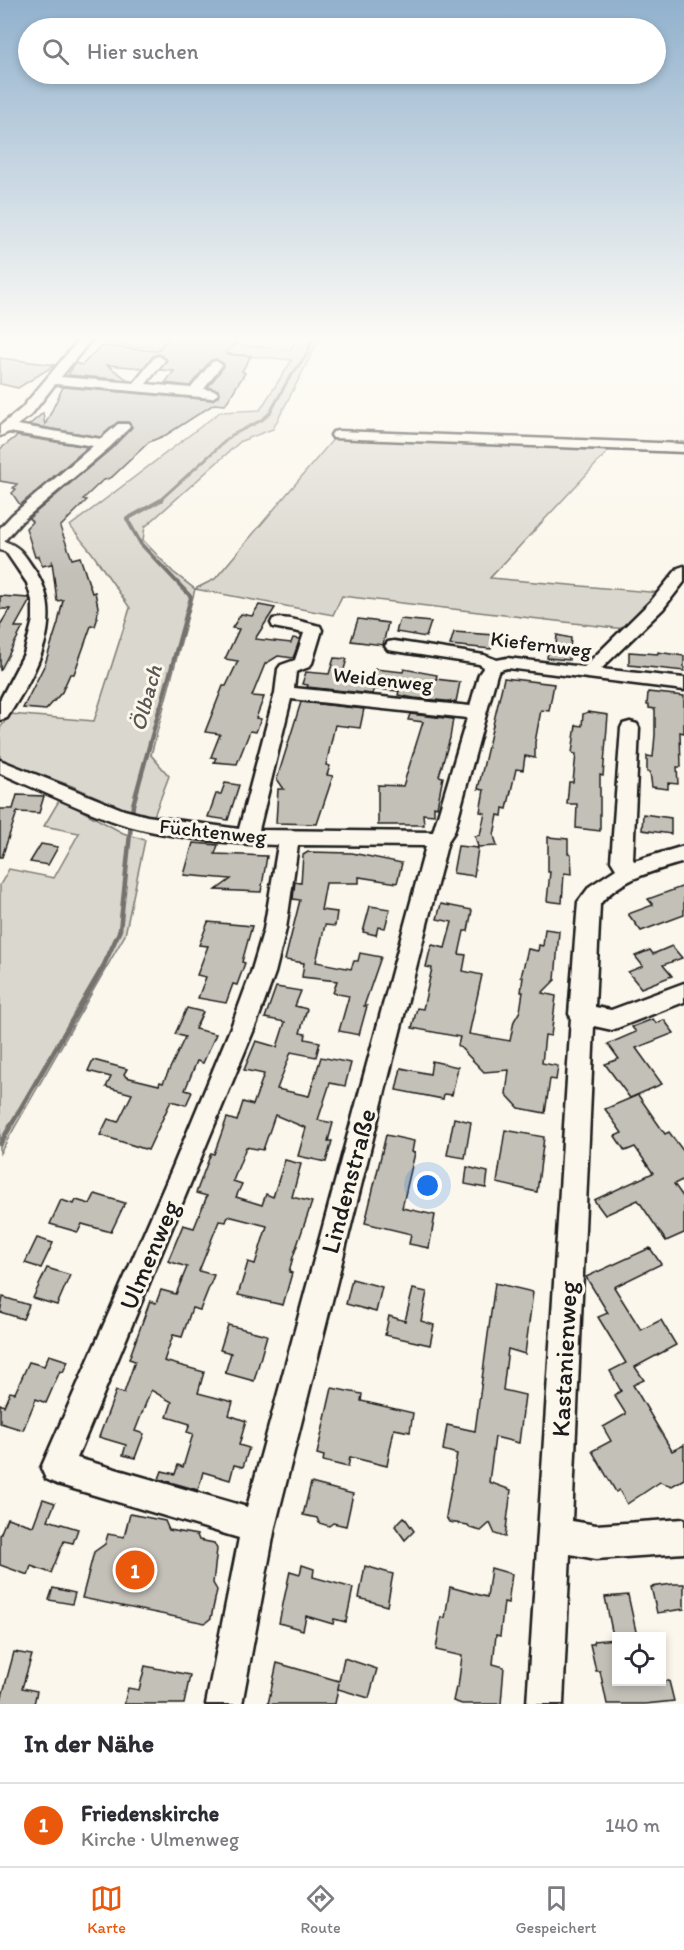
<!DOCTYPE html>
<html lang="de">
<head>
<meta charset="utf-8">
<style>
  :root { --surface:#fff; --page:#f7f7f7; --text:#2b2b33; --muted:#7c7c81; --line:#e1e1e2; --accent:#ea580c }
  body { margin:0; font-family:Itim,sans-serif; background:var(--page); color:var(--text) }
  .controls { position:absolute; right:18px; bottom:18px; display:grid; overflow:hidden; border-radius:0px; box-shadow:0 3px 9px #0003 }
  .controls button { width:54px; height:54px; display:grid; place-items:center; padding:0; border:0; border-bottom:2px solid var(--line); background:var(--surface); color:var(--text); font:30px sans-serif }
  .you { position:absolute; left:428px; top:1186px; width:21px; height:21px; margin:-15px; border:4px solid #fff; border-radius:50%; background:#1a73e8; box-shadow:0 0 0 9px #1a73e833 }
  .badge { display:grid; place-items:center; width:39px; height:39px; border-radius:50%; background:var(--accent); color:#fff; font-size:20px; font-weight:700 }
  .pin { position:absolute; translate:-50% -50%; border:3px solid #fff; box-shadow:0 2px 6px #0006 }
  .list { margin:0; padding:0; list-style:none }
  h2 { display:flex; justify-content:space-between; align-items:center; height:78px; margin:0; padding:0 24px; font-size:26px }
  h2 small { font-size:20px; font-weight:400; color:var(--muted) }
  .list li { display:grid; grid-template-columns:39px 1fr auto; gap:18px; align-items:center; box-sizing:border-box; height:84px; padding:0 24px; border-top:2px solid var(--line) }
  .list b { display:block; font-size:22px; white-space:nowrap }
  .list p { margin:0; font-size:20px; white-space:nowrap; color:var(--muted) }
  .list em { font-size:20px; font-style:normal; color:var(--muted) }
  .icon { flex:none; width:33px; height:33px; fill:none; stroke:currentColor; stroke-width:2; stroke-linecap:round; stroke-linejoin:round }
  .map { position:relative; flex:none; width:684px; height:1704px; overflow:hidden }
  .search { position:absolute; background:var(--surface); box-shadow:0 3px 9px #0003; left:18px; right:18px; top:18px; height:66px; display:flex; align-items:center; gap:15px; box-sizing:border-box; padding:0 21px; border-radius:33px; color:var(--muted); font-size:22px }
  .sheet { height:162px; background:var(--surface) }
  nav { display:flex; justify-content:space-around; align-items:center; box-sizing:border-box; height:84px; border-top:2px solid var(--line); background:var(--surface); font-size:16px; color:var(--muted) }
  nav a { display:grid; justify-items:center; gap:3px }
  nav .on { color:var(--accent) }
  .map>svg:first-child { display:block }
  .built { fill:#eae6dc }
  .green { fill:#dad7ce; stroke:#7b7a75; stroke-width:1.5 }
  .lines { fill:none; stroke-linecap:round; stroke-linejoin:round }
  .stream-far3 { stroke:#74726e; stroke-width:3 }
  .stream-far2 { stroke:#74726e; stroke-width:4 }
  .stream-far1 { stroke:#74726e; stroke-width:4.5 }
  .stream { stroke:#74726e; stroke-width:5 }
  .building { fill:#c3c0b8; stroke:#1c1c1c; stroke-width:1.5 }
  .minor-casing { stroke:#1c1c1c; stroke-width:5 }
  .minor { fill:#fbf7ec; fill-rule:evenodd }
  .labels { text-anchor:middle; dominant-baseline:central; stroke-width:6; stroke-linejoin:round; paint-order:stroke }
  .street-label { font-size:21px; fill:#1c1c1c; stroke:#fbf7ec }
  .water-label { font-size:22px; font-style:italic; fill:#575653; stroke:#fbf7ec }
  .near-street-label { font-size:26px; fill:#1c1c1c; stroke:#fbf7ec }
</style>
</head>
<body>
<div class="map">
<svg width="684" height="1704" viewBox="0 0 684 1704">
  <rect width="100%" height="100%" fill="#fbf7ec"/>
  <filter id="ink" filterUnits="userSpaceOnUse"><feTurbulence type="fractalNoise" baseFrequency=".0167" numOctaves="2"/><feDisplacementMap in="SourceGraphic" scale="12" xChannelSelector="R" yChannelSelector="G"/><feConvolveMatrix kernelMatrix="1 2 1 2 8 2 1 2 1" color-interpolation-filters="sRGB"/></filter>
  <g filter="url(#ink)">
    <!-- built -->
    <g class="built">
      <path d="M0,336H79L64,353Z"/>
      <path d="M149,336H297L291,350Z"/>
    </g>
    <!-- green -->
    <g class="green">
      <path d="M97,336H149L291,350L297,336H321L273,429L241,441L145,527L143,540L173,572L195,589L215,579L335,437L613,446L490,578L662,593L624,629L342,596L333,615L195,589L151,755L169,776L154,816L129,811L72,786L0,760V728L10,714L94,721L130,608L92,553L70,526L220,412L260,410L292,360L91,342Z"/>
      <path d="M60,799L123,833L145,840L125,935L0,1153V885L9,869L54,878L79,833L44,826Z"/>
    </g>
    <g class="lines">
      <!-- stream-far3 -->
      <path class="stream-far3" d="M159,501L232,435L262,420L270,413L288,380L308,353L313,336"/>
      <!-- stream-far2 -->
      <path class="stream-far2" d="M160,709L191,597L141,544L127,519L161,500"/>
      <!-- stream-far1 -->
      <path class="stream-far1" d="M102,969L120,930L133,805L160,707"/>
      <!-- stream -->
      <path class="stream" d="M0,1144L103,967"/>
    </g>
    <!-- building -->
    <g class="building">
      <path d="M171,336H239L226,354L251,356L242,371L245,373L225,405L214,404L166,435L149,442L112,477L102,481L83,499L87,500L60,527L72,559L80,557L92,593L95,592L98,607L97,620L95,626H91L74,674H70L62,692L46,710L23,708L45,664L58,623L63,600L57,601L52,562L51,564L42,566L39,556L35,557L26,528L32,522L29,518L111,449L132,427L128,422H118L100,437L29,425L43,413L45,425L63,387L212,400L219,396L218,390L208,387L224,366L223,363L215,359L210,361L190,386L165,383L174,371L160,370L167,360L158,354L153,356L143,368L107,365L128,380L68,375L75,363L82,365L101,346L157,351Z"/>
      <path d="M0,358L55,365L18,388L0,384Z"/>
      <path d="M17,436L88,447L20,505L12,493L16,489L13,488L17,484L0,481V449Z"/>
      <path d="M0,596L29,598L30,600L15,627H23L0,671V625L10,609H0Z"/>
      <path d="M259,605L275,608L255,639L291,643L293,638L300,639L293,658L278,656L265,664L252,696L264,697L256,718L261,719L256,732L250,731L237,764L214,762L216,758L211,757L220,734L205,732L223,686H226L238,661L225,659L239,629L232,628L241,614L252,616Z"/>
      <path d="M358,619L388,623L383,645L351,641Z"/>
      <path d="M400,619L431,622L426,637L396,632Z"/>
      <path d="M454,632L494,635L491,649L450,645Z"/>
      <path d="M557,635L571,638L569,660L547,658L549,644L556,645Z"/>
      <path d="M629,652L658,654V652L684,656V671L629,665Z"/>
      <path d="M334,658L347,659L342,676L372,680L375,669L403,672L404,669L437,675L436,679L460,682L456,702L414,698L398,695L399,691L374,689L372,694L307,687L308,685L302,684L306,672L329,674Z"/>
      <path d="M504,678L554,684L549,711L541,710L535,742V758L525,756L523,770L516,769L507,809L503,808L502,816L498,815L494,835L497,846L478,847L475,836L480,835L485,813L480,812L484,790L478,789Z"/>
      <path d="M648,692L684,696V733L680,732L681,767H677L678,784L668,783V789L652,787L650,772H647V756L653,757L655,735V709L649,708V705H647Z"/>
      <path d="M301,702L364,709L360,728L335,725L326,765L330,766L327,775L333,776L317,824L276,823L278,789H284L277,779Z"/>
      <path d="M588,712L608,715L603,776L600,775V831L576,828L577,804H567L569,782H573L576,754L572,753L576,725L582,726L583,714Z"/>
      <path d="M410,714L453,719L450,738L439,776L443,777L437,807L434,806V815L423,814L424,825H378V785L403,786L423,722L408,720Z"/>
      <path d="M225,783L239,785L228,820L208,817L216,794H221Z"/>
      <path d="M17,795L44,796L39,813L17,812L2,857H0V809H13Z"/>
      <path d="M643,814L671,818V834L642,830Z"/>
      <path d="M548,837L568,839V853L571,854L572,874L564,873L562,903L547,901L550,872H548Z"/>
      <path d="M193,843L218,845L215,854L267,856L261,892L216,890L231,879L184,875Z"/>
      <path d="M41,844L58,847L48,865L30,862Z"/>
      <path d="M458,846L478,848L474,876L453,873Z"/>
      <path d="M308,852L352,853L402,863L397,883L359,877V883H326L321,910L337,912L335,926L325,925L316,962L351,969L354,961H358L360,953L381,957L364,1006H367L359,1035L339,1031L349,996L333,993L337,981L302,977L304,963L285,960L300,900L293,899L295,882L301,883L303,855Z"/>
      <path d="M684,886V915L641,931L628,914L653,905L648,899Z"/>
      <path d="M441,904L472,910L468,931H464L459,954L466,955L463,971L482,975L469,1034L510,1041L514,1021L520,1011L523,992H521L523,977H521L528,949L538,951L539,945L543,946L545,929L559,931L555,980L542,993L556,996L551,1036L545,1035L542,1063L558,1066L556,1080L550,1079L545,1113L519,1108L506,1094L509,1070L484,1072L458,1045L460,1037L412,1028L417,1008L423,1009L432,968L426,967L430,950L432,945L445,948L452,922L437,919Z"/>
      <path d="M370,906L390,909L385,928L378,927L376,935L363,932Z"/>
      <path d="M208,922L252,926L242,962L245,963L237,985L233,984L226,1003L198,998L206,977L197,975L208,946L199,945Z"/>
      <path d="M672,946L682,958L663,965L672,976L641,988L628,972L643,966L635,956L650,950L653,954Z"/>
      <path d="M276,987L301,991L295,1006L307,1009L300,1033L306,1034L305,1039L320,1042L316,1057L291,1052L277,1089L309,1096L321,1057L351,1063L345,1086L330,1083L318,1120L333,1123L328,1141H332L326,1162L298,1156L306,1128L275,1115L263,1150L246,1147L233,1181L242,1184L236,1197L262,1205L266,1194L273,1197L285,1160L301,1164L292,1197L312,1202L293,1257L289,1272L292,1273L283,1305L238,1295L248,1262L255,1264L267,1226L228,1216L226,1222L219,1221L199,1271L214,1275L200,1310L192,1308L182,1337L173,1335L164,1361L204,1372L198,1393L233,1402L229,1415L246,1421L239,1445L249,1448L243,1467L234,1465L230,1480L203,1472L198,1490L159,1479L162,1471L175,1474L178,1465L183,1467L193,1434L187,1432L190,1424L167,1417L172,1402L151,1390L135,1431L144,1434L135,1458L123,1455L126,1445L99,1437L116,1391L124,1393L135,1361L129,1359L150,1301L156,1303L161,1290L176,1294L187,1267L168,1261L183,1225L194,1228L207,1196L196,1193L211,1153L214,1154L227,1118L237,1121L243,1102L253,1105L264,1074L244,1070L256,1041L277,1047L285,1022L265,1018Z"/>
      <path d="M187,1008L203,1012L195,1029L216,1034L203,1063L197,1061L185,1090L192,1092L186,1105L171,1101L148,1150L100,1135L108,1119L118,1122L132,1094L106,1087L111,1077L88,1071L93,1060L127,1069L124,1074L126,1077L159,1085L160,1082L163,1083L185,1037L175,1034Z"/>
      <path d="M653,1019L656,1023L664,1020L674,1033L636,1048L662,1084L630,1098L605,1064L619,1059L608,1044L636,1032L632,1027Z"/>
      <path d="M432,1061L458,1067L452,1095L444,1094L443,1099L396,1090L401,1068L430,1074Z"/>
      <path d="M638,1095L665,1134L669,1132L684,1152V1179L674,1184L684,1198V1233L666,1241L638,1200L605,1215L594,1200L653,1173L635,1147L625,1151L615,1136L622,1133L605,1109Z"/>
      <path d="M454,1118L471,1122L465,1158L447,1155Z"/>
      <path d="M505,1130L544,1137L537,1192L497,1183Z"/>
      <path d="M386,1135L414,1141L412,1152L415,1153L402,1208L435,1215L429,1248L409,1244L411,1234L365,1223Z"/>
      <path d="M467,1167L488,1172L486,1188L465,1184Z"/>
      <path d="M95,1194L125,1203L111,1232L82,1224L78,1232L50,1224L61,1200L74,1204L76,1200L90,1204Z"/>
      <path d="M37,1238L53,1243L41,1268L25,1263Z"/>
      <path d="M650,1248L661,1264L614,1287L641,1330L661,1320L676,1345L635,1367L644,1380L633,1385L672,1451L684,1445V1479L672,1486L660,1482L627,1504L619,1490L616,1492L592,1451L611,1441L603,1427L626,1414L614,1395L621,1391L610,1371L626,1363L598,1317L608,1313L586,1277Z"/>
      <path d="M47,1268L70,1275L57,1305L33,1298Z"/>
      <path d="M352,1279L382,1287L376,1312L346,1304Z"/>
      <path d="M495,1283L533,1292L525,1354L508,1349L503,1390L525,1395L519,1443L495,1437L489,1482L511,1490L505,1537L495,1534L490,1523L481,1531L470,1528L468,1525L449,1522L446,1517L457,1454L443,1450L447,1425L475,1431Z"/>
      <path d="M413,1289L427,1292L421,1321L434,1325L430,1345L385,1335L389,1316L405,1321Z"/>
      <path d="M3,1297L29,1305L23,1319L0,1312Z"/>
      <path d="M228,1325L267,1335L254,1381L225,1373L231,1353L220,1350Z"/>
      <path d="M49,1355L68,1361L63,1372L60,1371L46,1403L36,1399L23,1430L0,1423V1404L4,1406L10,1392L15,1393L29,1362L44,1366Z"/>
      <path d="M332,1388L362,1394L361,1401L413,1413L410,1432L394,1429L387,1466L350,1457L348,1467L323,1461L324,1456L317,1454Z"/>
      <path d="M311,1483L353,1494L346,1526L333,1523L329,1526L319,1523L317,1518L303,1515Z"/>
      <path d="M43,1499L55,1503L48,1520L78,1529L73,1543L64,1541L51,1573L31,1566L28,1575L0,1565V1535L7,1518L33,1526Z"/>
      <path d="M130,1514L165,1521L169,1530L197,1535L199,1540L214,1543L217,1549L213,1583L217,1590L211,1618L205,1623L82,1598L94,1552L105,1544L108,1534L124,1537Z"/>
      <path d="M404,1517L414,1531L405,1540L395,1526Z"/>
      <path d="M302,1565L314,1569L313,1577L353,1588L346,1622L334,1619L333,1624L306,1616L303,1630L279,1623L290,1571L300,1574Z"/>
      <path d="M365,1566L393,1574L387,1606L359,1598Z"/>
      <path d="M491,1568L512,1574L508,1603L504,1602L500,1636L496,1635L493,1664L504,1667L501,1704H462L453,1701L456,1687H458L462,1656L436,1650L441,1617L445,1618L450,1587L487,1597Z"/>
      <path d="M673,1584H684V1609L657,1613L651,1587Z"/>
      <path d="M53,1588L75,1593L72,1604L49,1600Z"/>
      <path d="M628,1595L637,1636H613L605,1597Z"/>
      <path d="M616,1639V1682L669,1681L674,1701L645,1704H607L600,1671H596L590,1644H594V1641Z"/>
      <path d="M14,1652L32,1655L22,1688L37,1691L34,1704H0Z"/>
      <path d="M344,1658L377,1669L369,1698L338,1689L339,1683L335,1704H268L277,1663L339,1681Z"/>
      <path d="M145,1666L190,1675L184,1704H124L128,1688L139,1690Z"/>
    </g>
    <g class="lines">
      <defs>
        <g id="minor">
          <path d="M82,336H94L61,377L134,383L155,357L159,356L165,360L146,384L191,388L212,362L216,361L222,365L204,389L216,391L218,394L212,398L55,384L31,415L17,425L101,439L118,424H128L130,427L110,447L22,521L4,541C21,547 24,555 34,569C68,619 35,674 7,718L0,720V700L24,654L33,620V604L27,583L6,552L0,550V528L12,515L93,446L9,432L0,436V426L21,409Z"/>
          <path d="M338,431L684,444V452L333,438L331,435L333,432Z"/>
          <path d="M684,566V582L663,609L601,669L684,678V690L507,668L500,670L497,674L454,832L448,841L275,1527L242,1704H206L239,1538L57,1484L46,1479L41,1468L172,1169L233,1022L251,973L264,929L278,845C227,844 157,837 110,820C73,806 37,789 0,773V760L124,810L147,816L239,829L275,693L278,669L281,665L295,660L304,633L273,627L271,623L273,619C287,616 306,623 320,626L322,630L312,663L309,667L296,672L294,688L470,706L479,674L484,667L479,664L388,650L385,646L388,642L394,641L484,655L497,660L507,658L584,667L651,601L678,568ZM291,699L467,718L433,832L259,830ZM298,845L426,846L247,1507L77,1458L257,1022L275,973L286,929Z"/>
          <path d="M630,722L637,724L639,728L633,859L634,861L684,846V862C654,871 621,878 600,904L595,1007L611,1010L684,983V1002L612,1030L594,1026L572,1521L596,1525L684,1519V1553L596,1559L570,1554L563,1704H527L571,1017L569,1014L578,902L590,886L616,869L611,861L621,728L623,724Z"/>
        </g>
      </defs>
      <!-- minor casing -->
      <use href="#minor" class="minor-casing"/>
      <!-- minor -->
      <use href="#minor" class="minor"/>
    </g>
  </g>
  <!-- sky -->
  <linearGradient id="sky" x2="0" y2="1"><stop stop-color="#91b1cd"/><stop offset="0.59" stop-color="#fdfbf6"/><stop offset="1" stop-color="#fdfbf6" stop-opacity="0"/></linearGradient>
  <rect width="684" height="574" fill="url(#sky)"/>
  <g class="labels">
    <!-- street labels -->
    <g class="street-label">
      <text transform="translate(541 644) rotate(7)">Kiefernweg</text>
      <text transform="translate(383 679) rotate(6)">Weidenweg</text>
      <text transform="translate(213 831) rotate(6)">Füchtenweg</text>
    </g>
    <!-- water labels -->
    <g class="water-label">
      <text transform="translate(146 698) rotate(-75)">Ölbach</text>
    </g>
    <!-- near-street labels -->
    <g class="near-street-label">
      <text transform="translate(348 1181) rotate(-75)">Lindenstraße</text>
      <text transform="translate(149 1255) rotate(-67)">Ulmenweg</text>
      <text transform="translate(564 1359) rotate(-87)">Kastanienweg</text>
    </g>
  </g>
</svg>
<div class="controls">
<button><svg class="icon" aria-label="locate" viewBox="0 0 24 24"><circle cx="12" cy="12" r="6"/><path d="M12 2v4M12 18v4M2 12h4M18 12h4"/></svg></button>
</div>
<div class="you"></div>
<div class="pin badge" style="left:135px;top:1570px">1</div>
<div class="search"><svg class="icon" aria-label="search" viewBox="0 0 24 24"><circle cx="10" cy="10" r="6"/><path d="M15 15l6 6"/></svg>Hier suchen</div>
</div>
<section class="sheet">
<h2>In der Nähe<small></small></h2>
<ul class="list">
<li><span class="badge">1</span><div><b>Friedenskirche</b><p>Kirche · Ulmenweg</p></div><em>140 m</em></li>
</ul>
</section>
<nav>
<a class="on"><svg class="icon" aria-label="map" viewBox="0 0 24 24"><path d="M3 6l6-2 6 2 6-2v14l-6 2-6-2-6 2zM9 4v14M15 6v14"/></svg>Karte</a>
<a><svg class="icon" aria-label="directions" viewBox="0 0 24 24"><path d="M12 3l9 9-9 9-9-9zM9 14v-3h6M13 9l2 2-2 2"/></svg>Route</a>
<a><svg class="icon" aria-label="saved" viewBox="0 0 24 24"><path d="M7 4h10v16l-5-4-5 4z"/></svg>Gespeichert</a>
</nav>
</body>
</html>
